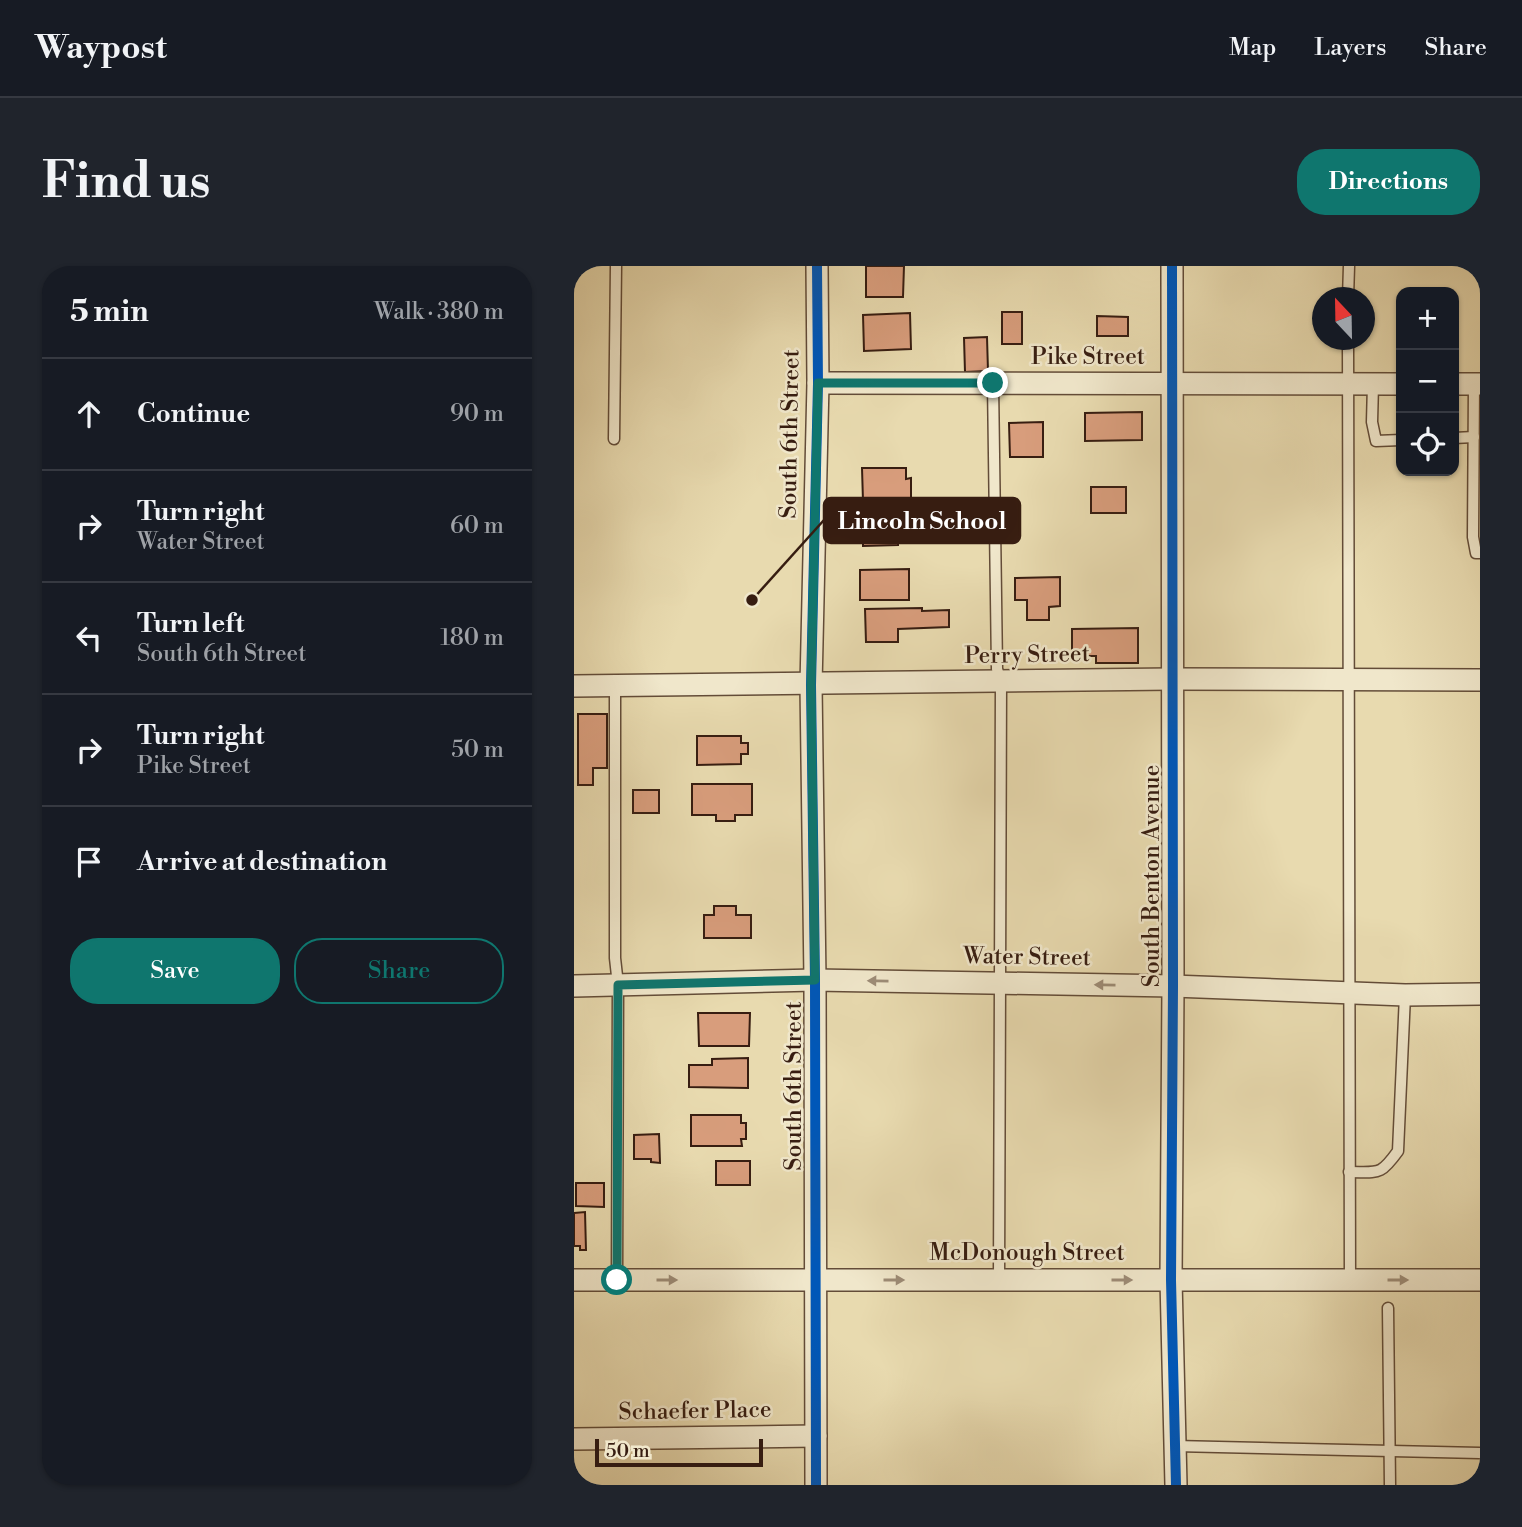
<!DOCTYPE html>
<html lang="en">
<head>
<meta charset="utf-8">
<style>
  :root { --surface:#171b24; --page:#20242c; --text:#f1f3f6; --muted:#9ea1a6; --line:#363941; --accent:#0f766e }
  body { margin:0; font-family:"Libre Bodoni",serif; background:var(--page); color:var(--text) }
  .controls { position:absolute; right:21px; top:21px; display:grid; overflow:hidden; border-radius:14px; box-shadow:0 2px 5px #0004 }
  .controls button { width:63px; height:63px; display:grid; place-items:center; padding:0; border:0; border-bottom:2px solid var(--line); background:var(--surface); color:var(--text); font:35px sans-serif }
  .compass { position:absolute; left:738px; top:21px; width:63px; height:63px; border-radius:50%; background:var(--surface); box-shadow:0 2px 5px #0004; rotate:338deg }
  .scale { position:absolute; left:21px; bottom:18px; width:168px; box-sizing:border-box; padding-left:7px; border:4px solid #371d11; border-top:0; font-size:19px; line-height:24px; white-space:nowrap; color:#371d11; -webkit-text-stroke:5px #f0e7cb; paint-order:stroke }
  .stop { position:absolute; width:21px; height:21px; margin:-16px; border:5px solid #0f766e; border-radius:50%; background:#fff }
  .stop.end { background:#0f766e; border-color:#fff; box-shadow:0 2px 7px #0008 }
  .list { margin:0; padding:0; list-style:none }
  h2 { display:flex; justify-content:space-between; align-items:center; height:91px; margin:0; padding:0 28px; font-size:30px }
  h2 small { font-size:23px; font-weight:400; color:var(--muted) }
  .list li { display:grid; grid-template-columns:46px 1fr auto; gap:21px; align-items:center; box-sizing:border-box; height:112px; padding:0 28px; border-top:2px solid var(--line) }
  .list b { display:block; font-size:26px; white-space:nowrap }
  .list p { margin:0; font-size:23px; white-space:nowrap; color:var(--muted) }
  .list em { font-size:23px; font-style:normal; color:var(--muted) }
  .actions { display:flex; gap:14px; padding:21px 28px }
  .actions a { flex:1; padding:16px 0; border:2px solid var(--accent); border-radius:28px; text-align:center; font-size:24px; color:var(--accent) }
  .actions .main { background:var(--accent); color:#fff }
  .icon { flex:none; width:38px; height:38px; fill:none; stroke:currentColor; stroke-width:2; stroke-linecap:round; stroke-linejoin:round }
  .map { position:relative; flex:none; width:906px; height:1219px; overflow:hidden; border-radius:28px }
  header { display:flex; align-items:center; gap:42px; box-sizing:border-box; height:98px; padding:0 35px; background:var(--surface); border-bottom:2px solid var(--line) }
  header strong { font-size:33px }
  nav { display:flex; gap:38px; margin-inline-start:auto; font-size:24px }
  .intro { display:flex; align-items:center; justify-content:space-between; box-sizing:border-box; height:168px; padding:0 42px }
  h1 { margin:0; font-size:49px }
  .button { padding:18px 32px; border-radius:28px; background:var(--accent); color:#fff; font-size:24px; font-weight:700 }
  main { display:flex; gap:42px; padding:0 42px }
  aside { flex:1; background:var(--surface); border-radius:28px; box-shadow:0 2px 5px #0004 }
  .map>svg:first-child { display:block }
  .building { fill:#d89d7c; stroke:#371d11; stroke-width:2 }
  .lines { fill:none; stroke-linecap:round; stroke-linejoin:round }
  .lane-casing { stroke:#634c38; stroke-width:13 }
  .street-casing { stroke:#634c38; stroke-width:24 }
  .lane { stroke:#f0e7cb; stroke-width:10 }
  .street { stroke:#f0e7cb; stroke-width:21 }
  .cycleway-casing { stroke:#f0e7cb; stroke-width:15 }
  .cycleway { stroke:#0057b8; stroke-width:10 }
  .oneway { fill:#9d8c77 }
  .route { stroke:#0f766e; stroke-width:9 }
  .labels { text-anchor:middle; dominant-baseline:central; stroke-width:5; stroke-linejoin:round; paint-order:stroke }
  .street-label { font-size:23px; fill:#371d11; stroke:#f0e7cb }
  .leader { fill:none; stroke:#371d11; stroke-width:2.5 }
  .callout-dot { fill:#371d11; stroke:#f0e7cb; stroke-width:2.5 }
  .callout { fill:#371d11; stroke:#371d11; stroke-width:2.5 }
  .callout-label { font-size:24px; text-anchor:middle; font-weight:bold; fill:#fff }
</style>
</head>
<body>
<header>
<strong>Waypost</strong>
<nav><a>Map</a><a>Layers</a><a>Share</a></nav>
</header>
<div class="intro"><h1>Find us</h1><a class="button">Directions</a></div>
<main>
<aside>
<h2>5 min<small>Walk · 380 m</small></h2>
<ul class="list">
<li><svg class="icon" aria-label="ahead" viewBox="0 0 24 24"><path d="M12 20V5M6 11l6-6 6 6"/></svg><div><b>Continue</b></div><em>90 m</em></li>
<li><svg class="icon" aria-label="right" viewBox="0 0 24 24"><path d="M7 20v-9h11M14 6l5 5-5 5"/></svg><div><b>Turn right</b><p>Water Street</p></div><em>60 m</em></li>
<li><svg class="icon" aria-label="left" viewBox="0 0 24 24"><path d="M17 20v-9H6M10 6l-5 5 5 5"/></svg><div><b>Turn left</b><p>South 6th Street</p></div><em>180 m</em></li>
<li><svg class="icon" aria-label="right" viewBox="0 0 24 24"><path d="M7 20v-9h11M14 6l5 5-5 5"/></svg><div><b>Turn right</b><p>Pike Street</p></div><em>50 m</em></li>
<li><svg class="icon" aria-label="arrive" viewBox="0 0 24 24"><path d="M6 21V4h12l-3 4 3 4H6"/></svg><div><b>Arrive at destination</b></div></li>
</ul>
<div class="actions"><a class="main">Save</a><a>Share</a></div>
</aside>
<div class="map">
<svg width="906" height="1219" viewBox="0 0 906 1219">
  <rect width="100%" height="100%" fill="#e8daaf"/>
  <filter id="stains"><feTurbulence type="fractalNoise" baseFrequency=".00286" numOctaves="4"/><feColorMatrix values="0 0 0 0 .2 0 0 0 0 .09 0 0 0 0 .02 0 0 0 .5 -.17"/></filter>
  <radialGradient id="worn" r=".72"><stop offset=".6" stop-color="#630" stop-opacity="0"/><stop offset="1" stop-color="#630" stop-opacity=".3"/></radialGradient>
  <!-- building -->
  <g class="building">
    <path d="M292,0H330L329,31H292Z"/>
    <rect x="428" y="46" width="20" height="32"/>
    <path d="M336,47L337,83L290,85L289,49Z"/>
    <path d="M523,50L554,51V70H523Z"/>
    <path d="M413,71L414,105L391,106L390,72Z"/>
    <path d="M568,146V174L511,175V147Z"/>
    <path d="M469,156V191H436L435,157Z"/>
    <path d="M288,202H332V213L337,212V235H289Z"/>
    <rect x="517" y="221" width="35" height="26"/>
    <path d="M289,250H324V279L289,280Z"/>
    <path d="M335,303V334H286V304Z"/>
    <path d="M486,311V340L475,341V354H453V334H441V312Z"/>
    <path d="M348,342V345L375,344V361L324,363V376H292L291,343Z"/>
    <path d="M564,362V397H522V390H498V363Z"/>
    <path d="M4,448H33V502H19V519H4Z"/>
    <path d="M123,470H167V477H174V488H167V498L123,499Z"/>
    <path d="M118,518H178V549H161V555H142V549H118Z"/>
    <rect x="59" y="524" width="26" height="23"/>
    <path d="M140,640H162V649H177V672H130V649H140Z"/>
    <path d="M124,747H176L175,780H125Z"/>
    <path d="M174,792V822L115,821V799H138V793Z"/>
    <path d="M117,849H167V857H172V873H167L168,880H117Z"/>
    <path d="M85,868L86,897L77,896V893H60V869Z"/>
    <rect x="142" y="895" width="34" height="24"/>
    <path d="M2,917H30V941L2,940Z"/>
    <path d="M11,946L12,984H6V980H0V947Z"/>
  </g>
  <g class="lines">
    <defs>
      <g id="lane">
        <path d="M774,32L775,0"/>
        <path d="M774,74L776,1014"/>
        <path d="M419,117L423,403L427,416L425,1014"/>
        <path d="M799,118L798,156L802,175L827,174"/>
        <path d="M900,118L899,271L902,287H906"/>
        <path d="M880,172L900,171"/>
        <path d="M40,173L42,0"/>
        <path d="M41,420V692L44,719L43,1014"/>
        <path d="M775,906C805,906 806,910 824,885L831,729"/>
        <path d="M814,1042L816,1219"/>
        <path d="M601,1180L906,1187"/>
      </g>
      <g id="street">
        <path d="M598,0L599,720L597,1014L602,1219"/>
        <path d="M244,117L827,118"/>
        <path d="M880,118H906"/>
        <path d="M0,420L598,413L906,414"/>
        <path d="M0,720L241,714L599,720L831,729L906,728"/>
        <path d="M0,1014H906"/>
        <path d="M0,1173L242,1170"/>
        <path d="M242,1219L241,714L237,419L244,117L243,0"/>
      </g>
    </defs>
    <!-- lane casing -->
    <use href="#lane" class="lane-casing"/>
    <!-- street casing -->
    <use href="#street" class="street-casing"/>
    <!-- lane -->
    <use href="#lane" class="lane"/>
    <!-- street -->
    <use href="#street" class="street"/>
    <defs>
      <g id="cycleway">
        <path d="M598,0L599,720L597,1014L602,1219"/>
        <path d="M242,1219L241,714L237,419L244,117L243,0"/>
      </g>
    </defs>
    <!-- cycleway casing -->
    <use href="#cycleway" class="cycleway-casing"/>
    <!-- cycleway -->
    <use href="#cycleway" class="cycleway"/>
  </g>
  <!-- one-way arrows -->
  <defs><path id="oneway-solid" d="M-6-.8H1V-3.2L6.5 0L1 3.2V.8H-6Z" transform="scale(1.75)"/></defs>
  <g class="oneway">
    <use href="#oneway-solid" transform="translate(304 715) rotate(-179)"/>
    <use href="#oneway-solid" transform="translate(531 719) rotate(-179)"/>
    <use href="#oneway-solid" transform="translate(93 1014)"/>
    <use href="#oneway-solid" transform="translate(320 1014)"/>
    <use href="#oneway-solid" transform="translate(548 1014)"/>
    <use href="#oneway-solid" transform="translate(824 1014)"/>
  </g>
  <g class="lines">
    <!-- route -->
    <path class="route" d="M43,1014L44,719L241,714L237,419L244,117H419"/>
  </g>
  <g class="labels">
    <!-- street labels -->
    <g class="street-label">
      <text x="514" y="91">Pike Street</text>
      <text transform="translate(216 168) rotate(-89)">South 6th Street</text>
      <text transform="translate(453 389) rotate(-1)">Perry Street</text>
      <text transform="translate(578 610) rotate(-90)">South Benton Avenue</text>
      <text transform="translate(453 691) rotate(1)">Water Street</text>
      <text transform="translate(220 820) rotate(-90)">South 6th Street</text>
      <text x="453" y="987">McDonough Street</text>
      <text transform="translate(121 1145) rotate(-1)">Schaefer Place</text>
    </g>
  </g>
  <!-- callouts -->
  <path class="leader" d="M178 334L250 254"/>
  <circle class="callout-dot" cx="178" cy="334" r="7"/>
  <rect class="callout" x="250" y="232" width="196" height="45" rx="7"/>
  <g class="callout-label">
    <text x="348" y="263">Lincoln School</text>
  </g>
  <rect width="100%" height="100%" filter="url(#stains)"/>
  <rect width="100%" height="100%" fill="url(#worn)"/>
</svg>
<div class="controls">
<button>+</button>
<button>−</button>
<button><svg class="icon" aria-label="locate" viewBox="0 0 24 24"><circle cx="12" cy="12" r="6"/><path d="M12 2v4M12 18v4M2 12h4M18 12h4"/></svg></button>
</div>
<svg class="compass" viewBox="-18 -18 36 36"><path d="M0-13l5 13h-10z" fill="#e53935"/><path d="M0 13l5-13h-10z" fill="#9ea1a6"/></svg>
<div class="scale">50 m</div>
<div class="stop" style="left:43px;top:1014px"></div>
<div class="stop end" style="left:419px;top:117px"></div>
</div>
</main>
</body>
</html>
